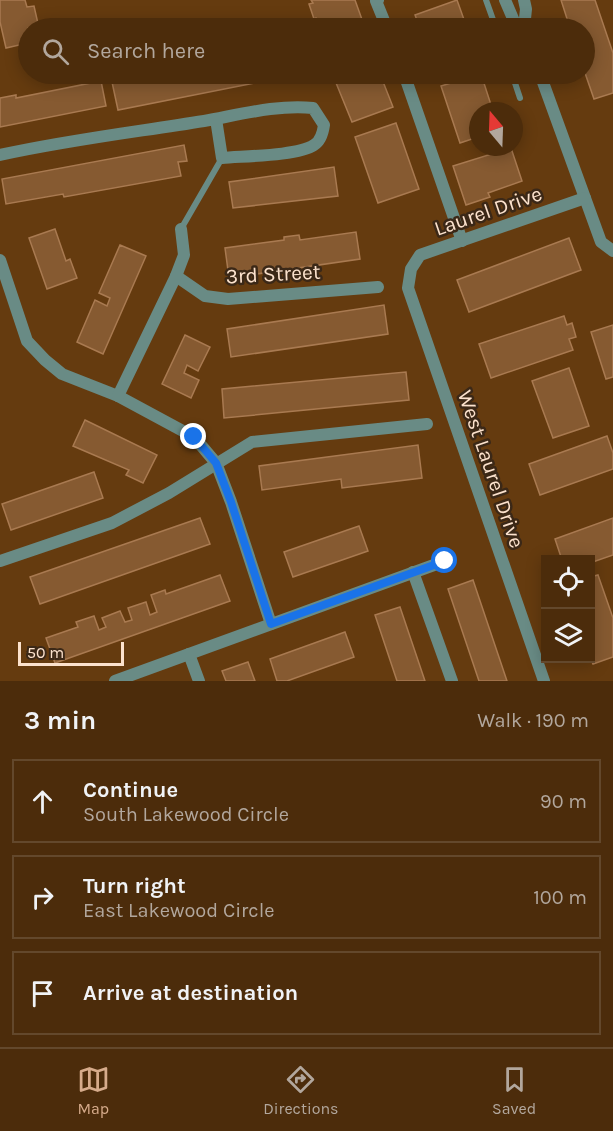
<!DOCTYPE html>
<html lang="en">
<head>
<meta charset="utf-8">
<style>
  :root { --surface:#4c2c0b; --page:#563819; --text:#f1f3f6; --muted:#b2a79d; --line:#63482c; --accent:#d6ab8b }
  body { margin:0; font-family:Karla,sans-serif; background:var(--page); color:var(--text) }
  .controls { position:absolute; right:18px; bottom:18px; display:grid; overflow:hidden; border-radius:0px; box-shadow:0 3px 15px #0003 }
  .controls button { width:54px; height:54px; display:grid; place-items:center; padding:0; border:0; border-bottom:2px solid var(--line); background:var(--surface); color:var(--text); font:30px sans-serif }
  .compass { position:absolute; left:469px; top:102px; width:54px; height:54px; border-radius:50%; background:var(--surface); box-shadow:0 3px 15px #0003; rotate:341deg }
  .scale { position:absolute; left:18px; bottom:15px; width:106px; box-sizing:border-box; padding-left:6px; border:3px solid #fce2cd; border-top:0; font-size:16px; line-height:21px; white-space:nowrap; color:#fce2cd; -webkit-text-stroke:4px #3b2817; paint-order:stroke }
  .stop { position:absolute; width:18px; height:18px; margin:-14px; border:4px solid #1a73e8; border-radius:50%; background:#fff }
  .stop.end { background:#1a73e8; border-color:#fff; box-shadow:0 2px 6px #0008 }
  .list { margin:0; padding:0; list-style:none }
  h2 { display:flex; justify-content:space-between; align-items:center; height:78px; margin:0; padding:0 24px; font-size:26px }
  h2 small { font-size:20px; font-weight:400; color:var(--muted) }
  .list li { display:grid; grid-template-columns:39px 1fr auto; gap:18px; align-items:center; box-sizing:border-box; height:84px; margin:0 12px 12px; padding:0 12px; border:2px solid var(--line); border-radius:0px }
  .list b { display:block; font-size:22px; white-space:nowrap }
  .list p { margin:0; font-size:20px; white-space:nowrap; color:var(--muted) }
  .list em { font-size:20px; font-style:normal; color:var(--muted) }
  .icon { flex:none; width:33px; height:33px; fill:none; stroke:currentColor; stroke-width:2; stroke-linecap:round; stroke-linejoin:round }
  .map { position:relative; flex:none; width:613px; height:681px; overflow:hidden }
  .search { position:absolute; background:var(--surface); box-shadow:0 3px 15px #0003; left:18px; right:18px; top:18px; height:66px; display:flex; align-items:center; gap:15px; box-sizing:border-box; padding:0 21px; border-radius:33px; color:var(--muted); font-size:22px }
  .sheet { height:366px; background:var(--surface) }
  nav { display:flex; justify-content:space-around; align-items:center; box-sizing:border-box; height:84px; border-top:2px solid var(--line); background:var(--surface); font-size:16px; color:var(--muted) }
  nav a { display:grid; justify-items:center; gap:3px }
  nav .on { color:var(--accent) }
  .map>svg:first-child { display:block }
  .building { fill:#865a31; stroke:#a97a51; stroke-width:1.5 }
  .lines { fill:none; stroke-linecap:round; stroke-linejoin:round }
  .service { stroke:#698b85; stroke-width:6 }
  .minor { stroke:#698b85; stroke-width:12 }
  .route { stroke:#1a73e8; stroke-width:8 }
  .labels { text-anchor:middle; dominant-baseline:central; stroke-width:5; stroke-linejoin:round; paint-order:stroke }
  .street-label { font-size:21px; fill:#fce2cd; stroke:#3b2817 }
</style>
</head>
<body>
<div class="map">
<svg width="613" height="681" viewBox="0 0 613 681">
  <rect width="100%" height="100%" fill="#653b0f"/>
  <!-- building -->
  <g class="building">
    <path d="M0,0H25L27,7L34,6L39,28H28V43L6,48L0,22Z"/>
    <path d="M311,0H355L365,28H320L316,18L314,19L309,4L313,3Z"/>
    <path d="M457,0L467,28H420L415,15Z"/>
    <path d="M561,0H595L613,53V93L594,99L584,70V28H570Z"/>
    <path d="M154,74H300L118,110L112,82Z"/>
    <path d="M336,74H380L393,107L352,122L334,78L337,77Z"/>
    <path d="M481,74L493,111H478V137L460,143L441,86Z"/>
    <path d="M101,81L106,106L0,127V98L16,95V98Z"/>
    <path d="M396,123L419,189L378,203L355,137Z"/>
    <path d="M184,145L187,161L178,162L181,176L64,197L63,194L6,204L2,179Z"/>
    <path d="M511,148L522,181L488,193L490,197L466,205L453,166Z"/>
    <path d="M334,167L338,196L233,208L229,182Z"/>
    <path d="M55,229L66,261L70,259L77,278L47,289L29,238Z"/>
    <path d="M356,232L360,259L229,278L225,248L284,240V237L299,235L300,240Z"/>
    <path d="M569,238L581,270L469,312L457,280Z"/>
    <path d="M120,245L146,256L103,354L77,342L95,300L107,306L110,298L99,293Z"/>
    <path d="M384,305L388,334L231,357L227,329Z"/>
    <path d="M564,316L567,325L572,323L576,337L569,339L573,350L491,378L479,344Z"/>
    <path d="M613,325V377L606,379L591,332Z"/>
    <path d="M185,335L210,347L198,371L187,365L184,373L199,380L191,398L162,384Z"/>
    <path d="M569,368L589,426L553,438L532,381Z"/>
    <path d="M406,372L409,400L224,418L222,389Z"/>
    <path d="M85,420L157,455L143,483L126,475L129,470L73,446Z"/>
    <path d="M607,436L613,453V469L540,495L529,464Z"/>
    <path d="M418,445L422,478L342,488L341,479L262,490L259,466Z"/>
    <path d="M94,472L103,498L11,530L2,504Z"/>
    <path d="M200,518L210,544L40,604L30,577Z"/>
    <path d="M613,518V555L590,563V560H562L555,539Z"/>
    <path d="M359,526L368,551L293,577L284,552Z"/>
    <path d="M220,575L230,601L55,663L46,638L78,627L76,622L94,616L99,630L106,627L102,618L120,611L125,622L132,620L128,608L146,602L150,615L157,612L151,595L165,590L166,594Z"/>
    <path d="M598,575L613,618V657L593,664L590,657V577Z"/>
    <path d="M473,580L507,681H479L448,589Z"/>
    <path d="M400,607L425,681H397L375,615Z"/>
    <path d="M345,632L354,657L287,681H277L270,659Z"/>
    <path d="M248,662L255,681H226L222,671Z"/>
  </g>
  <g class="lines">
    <!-- service -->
    <g class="service">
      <path d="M486,0L496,28"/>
      <path d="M512,74L520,98"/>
      <path d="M181,229L222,158"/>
    </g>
    <!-- minor -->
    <g class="minor">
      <path d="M378,0L376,1L387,28"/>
      <path d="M505,0L514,21L522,28"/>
      <path d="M524,28L526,9L524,0"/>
      <path d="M404,74L462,241"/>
      <path d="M540,74L601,242L613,251"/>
      <path d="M0,155C67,140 136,132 204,121C238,115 279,104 313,108L324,125C323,132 321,141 314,145C298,156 243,156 222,158L216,119"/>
      <path d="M0,260L27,341L45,360L62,374L118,396L194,437L216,463L231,502L271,624"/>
      <path d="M176,276L205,296L228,299L378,287"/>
      <path d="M118,396L176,276L184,255L181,229"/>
      <path d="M0,561L112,523L169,493L252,442L427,424"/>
      <path d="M413,572L452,681"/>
      <path d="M189,654L199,681"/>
      <path d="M115,681L445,561"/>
      <path d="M544,681L408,288L411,269L420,255L585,198"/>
    </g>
  </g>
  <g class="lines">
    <!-- route -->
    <path class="route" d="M194,437L216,463L231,502L271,624L445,561"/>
  </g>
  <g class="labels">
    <!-- street labels -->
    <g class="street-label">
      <text transform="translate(488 211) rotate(-19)">Laurel Drive</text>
      <text transform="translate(273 274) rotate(-3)">3rd Street</text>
      <text transform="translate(491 469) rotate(71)">West Laurel Drive</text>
    </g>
  </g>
</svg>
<div class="controls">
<button><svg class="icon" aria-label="locate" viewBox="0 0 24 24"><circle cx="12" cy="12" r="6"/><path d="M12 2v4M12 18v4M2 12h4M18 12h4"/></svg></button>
<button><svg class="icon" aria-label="layers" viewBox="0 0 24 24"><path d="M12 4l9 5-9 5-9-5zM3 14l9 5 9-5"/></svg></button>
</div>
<svg class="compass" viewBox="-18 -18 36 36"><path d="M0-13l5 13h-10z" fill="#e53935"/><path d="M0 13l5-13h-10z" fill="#b2a79d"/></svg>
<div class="scale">50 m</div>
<div class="stop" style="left:445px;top:561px"></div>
<div class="stop end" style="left:194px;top:437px"></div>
<div class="search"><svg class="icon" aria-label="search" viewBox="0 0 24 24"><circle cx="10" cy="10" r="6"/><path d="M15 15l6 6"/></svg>Search here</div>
</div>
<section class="sheet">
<h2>3 min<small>Walk · 190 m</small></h2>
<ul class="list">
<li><svg class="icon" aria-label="ahead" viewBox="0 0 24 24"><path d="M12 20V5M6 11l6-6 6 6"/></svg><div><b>Continue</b><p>South Lakewood Circle</p></div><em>90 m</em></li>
<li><svg class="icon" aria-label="right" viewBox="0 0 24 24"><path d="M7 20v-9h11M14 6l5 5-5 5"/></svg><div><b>Turn right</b><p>East Lakewood Circle</p></div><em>100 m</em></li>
<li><svg class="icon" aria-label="arrive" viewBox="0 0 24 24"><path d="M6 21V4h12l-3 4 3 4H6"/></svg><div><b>Arrive at destination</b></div></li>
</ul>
</section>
<nav>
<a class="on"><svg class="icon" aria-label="map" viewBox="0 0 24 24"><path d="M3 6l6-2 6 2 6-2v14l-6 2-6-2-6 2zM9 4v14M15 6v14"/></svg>Map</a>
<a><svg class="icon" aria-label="directions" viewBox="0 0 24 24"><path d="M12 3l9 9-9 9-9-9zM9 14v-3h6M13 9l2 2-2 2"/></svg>Directions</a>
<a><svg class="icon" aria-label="saved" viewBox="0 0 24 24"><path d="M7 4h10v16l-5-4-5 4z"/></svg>Saved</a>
</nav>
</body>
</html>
